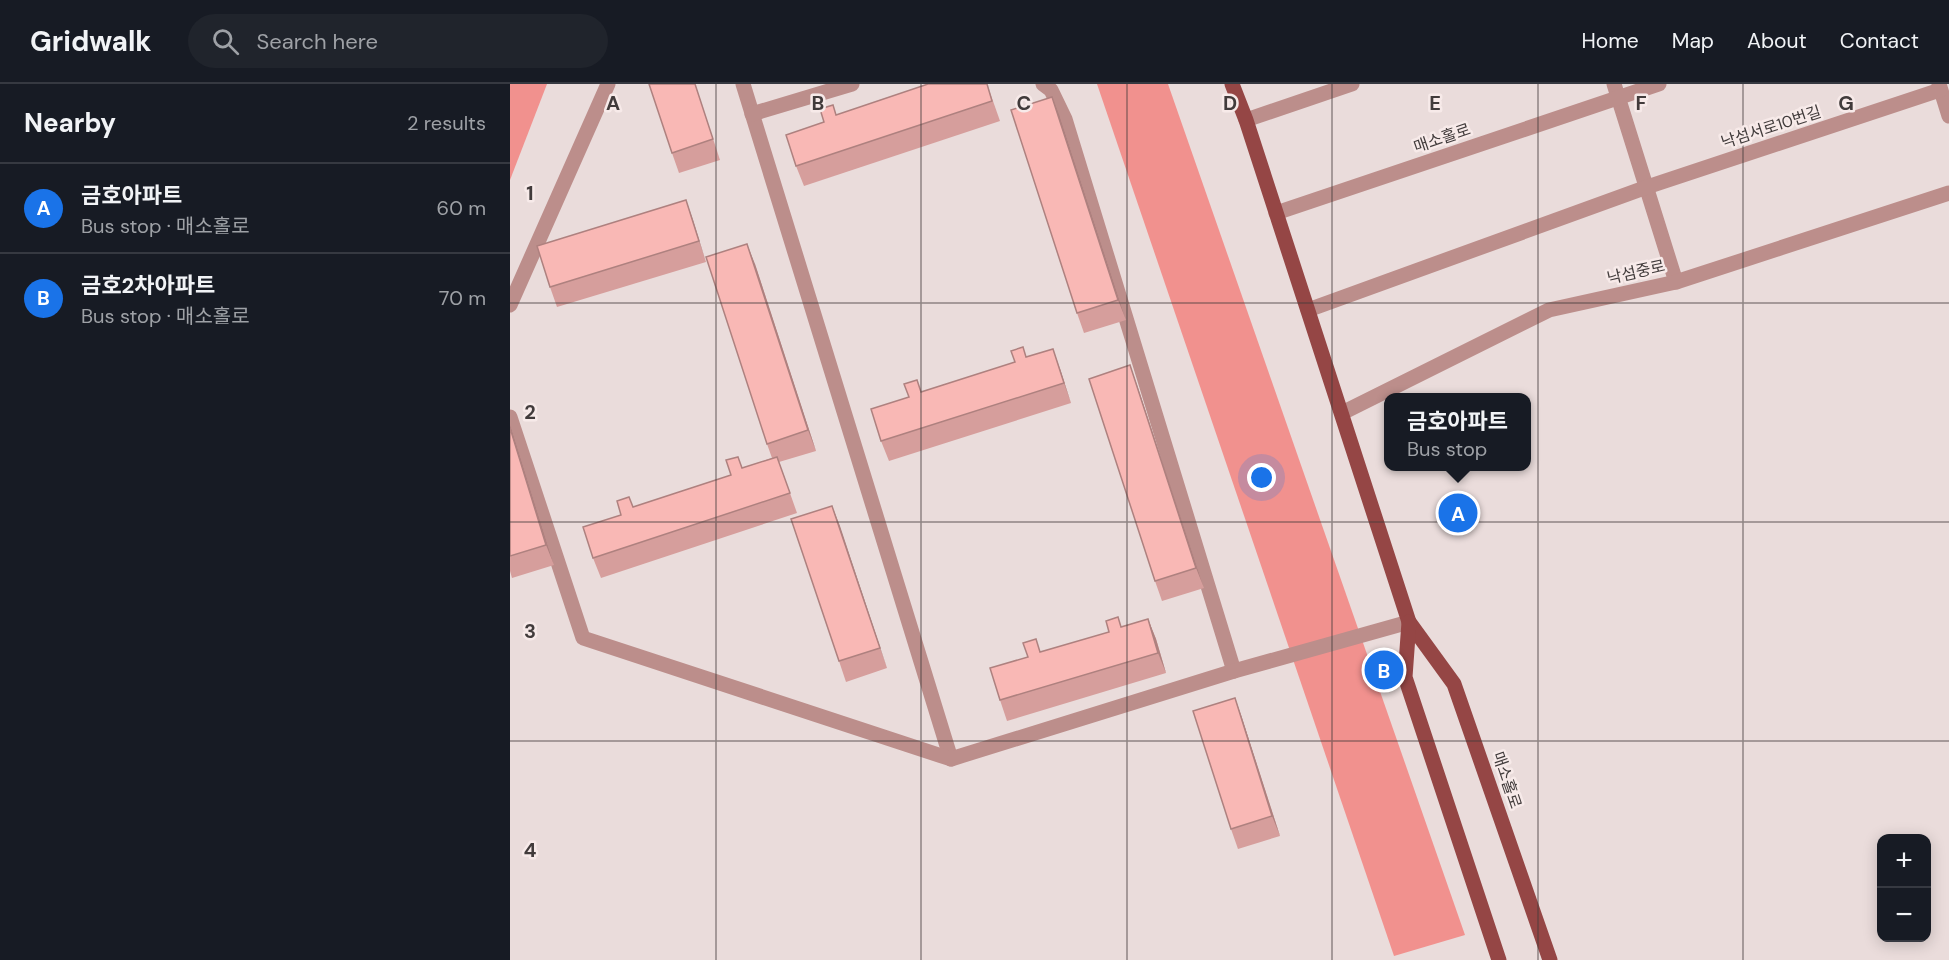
<!DOCTYPE html>
<html lang="en">
<head>
<meta charset="utf-8">
<style>
  :root { --surface:#171b24; --page:#20242c; --text:#f1f3f6; --muted:#9ea1a6; --line:#363941; --accent:#1a73e8 }
  body { margin:0; font-family:"DM Sans","Noto Sans KR",sans-serif; background:var(--page); color:var(--text) }
  .controls { position:absolute; right:18px; bottom:18px; display:grid; overflow:hidden; border-radius:12px; box-shadow:0 3px 15px #0003 }
  .controls button { width:54px; height:54px; display:grid; place-items:center; padding:0; border:0; border-bottom:2px solid var(--line); background:var(--surface); color:var(--text); font:30px sans-serif }
  .you { position:absolute; left:752px; top:394px; width:21px; height:21px; margin:-15px; border:4px solid #fff; border-radius:50%; background:#1a73e8; box-shadow:0 0 0 9px #1a73e833 }
  .badge { display:grid; place-items:center; width:39px; height:39px; border-radius:50%; background:var(--accent); color:#fff; font-size:20px; font-weight:700 }
  .pin { position:absolute; translate:-50% -50%; border:3px solid #fff; box-shadow:0 2px 6px #0006 }
  .popup { position:absolute; left:874px; top:309px; width:147px; height:78px; box-sizing:border-box; display:grid; place-content:center; border-radius:12px; background:var(--surface); filter:drop-shadow(0 2px 4px #0005); font-size:20px; white-space:nowrap; color:var(--muted) }
  .popup b { font-size:22px; color:var(--text) }
  .popup::after { content:''; position:absolute; left:50%; top:100%; margin-left:-12px; border:12px solid transparent; border-top-color:var(--surface) }
  .list { margin:0; padding:0; list-style:none }
  h2 { display:flex; justify-content:space-between; align-items:center; height:78px; margin:0; padding:0 24px; font-size:26px }
  h2 small { font-size:20px; font-weight:400; color:var(--muted) }
  .list li { display:grid; grid-template-columns:39px 1fr auto; gap:18px; align-items:center; box-sizing:border-box; height:90px; padding:0 24px; border-top:2px solid var(--line) }
  .list b { display:block; font-size:22px; white-space:nowrap }
  .list p { margin:0; font-size:20px; white-space:nowrap; color:var(--muted) }
  .list em { font-size:20px; font-style:normal; color:var(--muted) }
  .icon { flex:none; width:33px; height:33px; fill:none; stroke:currentColor; stroke-width:2; stroke-linecap:round; stroke-linejoin:round }
  .map { position:relative; flex:none; width:1439px; height:876px; overflow:hidden }
  header { display:flex; align-items:center; gap:36px; box-sizing:border-box; height:84px; padding:0 30px; background:var(--surface); border-bottom:2px solid var(--line) }
  header strong { font-size:28px }
  nav { display:flex; gap:33px; margin-inline-start:auto; font-size:21px }
  .search { width:420px; height:54px; background:var(--page); display:flex; align-items:center; gap:15px; box-sizing:border-box; padding:0 21px; border-radius:33px; color:var(--muted); font-size:22px }
  main { display:flex }
  aside { flex:1; background:var(--surface) }
  .map>svg:first-child { display:block }
  .green { fill:#f1918e }
  .lines { fill:none; stroke-linecap:round; stroke-linejoin:round }
  .minor { stroke:#bc8e8b; stroke-width:15 }
  .major { stroke:#954645; stroke-width:15 }
  .wall { fill:#d69e9c }
  .shaded-wall { fill:#ae817f }
  .building { fill:#f9b8b5; stroke:#ae817f; stroke-width:1.5 }
  .grid { fill:none; stroke:#413b3b; stroke-width:1.5; stroke-opacity:0.55 }
  .labels { text-anchor:middle; dominant-baseline:central; stroke-width:5; stroke-linejoin:round; paint-order:stroke }
  .street-label { font-size:16px; fill:#413b3b; stroke:#f7eae9 }
  .grid-label { font-size:20px; text-anchor:middle; font-weight:bold; fill:#413b3b; stroke:#f7eae9; stroke-width:5; stroke-linejoin:round; paint-order:stroke }
</style>
</head>
<body>
<header>
<strong>Gridwalk</strong>
<div class="search"><svg class="icon" aria-label="search" viewBox="0 0 24 24"><circle cx="10" cy="10" r="6"/><path d="M15 15l6 6"/></svg>Search here</div>
<nav><a>Home</a><a>Map</a><a>About</a><a>Contact</a></nav>
</header>
<main>
<aside>
<h2>Nearby<small>2 results</small></h2>
<ul class="list">
<li><span class="badge">A</span><div><b>금호아파트</b><p>Bus stop · 매소홀로</p></div><em>60 m</em></li>
<li><span class="badge">B</span><div><b>금호2차아파트</b><p>Bus stop · 매소홀로</p></div><em>70 m</em></li>
</ul>
</aside>
<div class="map">
<svg width="1439" height="876" viewBox="0 0 1439 876">
  <rect width="100%" height="100%" fill="#eadcdb"/>
  <!-- green -->
  <g class="green">
    <path d="M0,0H37L0,96Z"/>
    <path d="M587,0H658L955,851L884,872Z"/>
  </g>
  <g class="lines">
    <!-- minor -->
    <g class="minor">
      <path d="M233,0L441,675"/>
      <path d="M533,0L541,6L555,35L724,587"/>
      <path d="M1104,0L1166,198"/>
      <path d="M1429,0L1439,32"/>
      <path d="M242,30L342,0"/>
      <path d="M736,36L842,0"/>
      <path d="M766,129L1149,0"/>
      <path d="M0,221L98,0"/>
      <path d="M798,226L1137,103L1430,6"/>
      <path d="M832,329L1039,226L1166,198L1439,109"/>
      <path d="M0,333L73,554L441,675L724,587L899,538"/>
    </g>
    <!-- major -->
    <g class="major">
      <path d="M722,0L736,36L899,538L944,600L1040,876"/>
      <path d="M899,538L895,593L989,876"/>
    </g>
  </g>
  <!-- wall -->
  <g class="wall">
    <path d="M185,0L210,76L169,89L162,69Z"/>
    <path d="M418,0H477L490,37L294,102L286,82L314,38L326,31Z"/>
    <path d="M550,33L616,236L574,249L567,229Z"/>
    <path d="M176,116L196,178L47,223L40,203Z"/>
    <path d="M245,180L306,367L269,378L287,429L91,494L83,474L111,431L123,423L221,391L232,384L262,374L257,360Z"/>
    <path d="M517,273L550,285L561,319L379,377L371,357L399,313L412,308L505,278Z"/>
    <path d="M620,281L694,504L652,517L645,497Z"/>
    <path d="M0,340L44,481L2,494L0,487Z"/>
    <path d="M322,422L377,584L336,598L329,577Z"/>
    <path d="M608,533L611,543L638,535L646,555L656,589L497,637L490,616L518,573L599,548Z"/>
    <path d="M725,614L732,634L770,752L728,765L721,745Z"/>
  </g>
  <!-- shaded-wall -->
  <g class="shaded-wall">
    <path d="M542,13L550,33L616,236L608,216Z"/>
    <path d="M176,116L183,136L196,178L189,157Z"/>
    <path d="M237,160L245,180L306,367L298,346Z"/>
    <path d="M543,265L550,285L561,319L554,299Z"/>
    <path d="M620,281L627,301L694,504L686,484Z"/>
    <path d="M0,340L44,481L36,461L0,344Z"/>
    <path d="M322,422L330,442L377,584L370,564Z"/>
    <path d="M638,535L646,555L656,589L648,569Z"/>
    <path d="M725,614L732,634L770,752L762,732Z"/>
  </g>
  <!-- building -->
  <g class="building">
    <path d="M139,0H185L203,55L162,69Z"/>
    <path d="M418,0H477L482,17L286,82L276,51L314,38L310,25L323,21L326,31Z"/>
    <path d="M542,13L608,216L567,229L501,26Z"/>
    <path d="M176,116L189,157L40,203L27,162Z"/>
    <path d="M237,160L298,346L257,360L196,173Z"/>
    <path d="M513,263L516,273L543,265L554,299L371,357L361,325L399,313L394,300L407,296L411,308L505,278L501,267Z"/>
    <path d="M620,281L686,484L645,497L579,295Z"/>
    <path d="M0,344L36,461L0,472Z"/>
    <path d="M228,373L232,384L267,373L280,409L83,474L73,443L111,431L107,417L119,413L123,423L221,391L216,376Z"/>
    <path d="M322,422L370,564L329,577L281,435Z"/>
    <path d="M608,533L611,543L638,535L648,569L490,616L480,584L518,573L513,559L526,555L530,568L599,548L596,537Z"/>
    <path d="M725,614L762,732L721,745L683,627Z"/>
  </g>
  <!-- grid -->
  <path class="grid" d="M206,0V876M411,0V876M617,0V876M822,0V876M1028,0V876M1233,0V876M0,219H1439M0,438H1439M0,657H1439"/>
  <g class="labels">
    <!-- street labels -->
    <g class="street-label">
      <text transform="translate(1261 43) rotate(-18)">낙섬서로10번길</text>
      <text transform="translate(932 54) rotate(-19)">매소홀로</text>
      <text transform="translate(1126 188) rotate(-13)">낙섬중로</text>
      <text transform="translate(997 696) rotate(71)">매소홀로</text>
    </g>
  </g>
  <g class="grid-label">
    <text x="103" y="26">A</text>
    <text x="308" y="26">B</text>
    <text x="514" y="26">C</text>
    <text x="720" y="26">D</text>
    <text x="925" y="26">E</text>
    <text x="1131" y="26">F</text>
    <text x="1336" y="26">G</text>
    <text x="20" y="116">1</text>
    <text x="20" y="335">2</text>
    <text x="20" y="554">3</text>
    <text x="20" y="773">4</text>
  </g>
</svg>
<div class="controls">
<button>+</button>
<button>−</button>
</div>
<div class="you"></div>
<div class="pin badge" style="left:948px;top:429px">A</div>
<div class="popup"><b>금호아파트</b>Bus stop</div>
<div class="pin badge" style="left:874px;top:586px">B</div>
</div>
</main>
</body>
</html>
